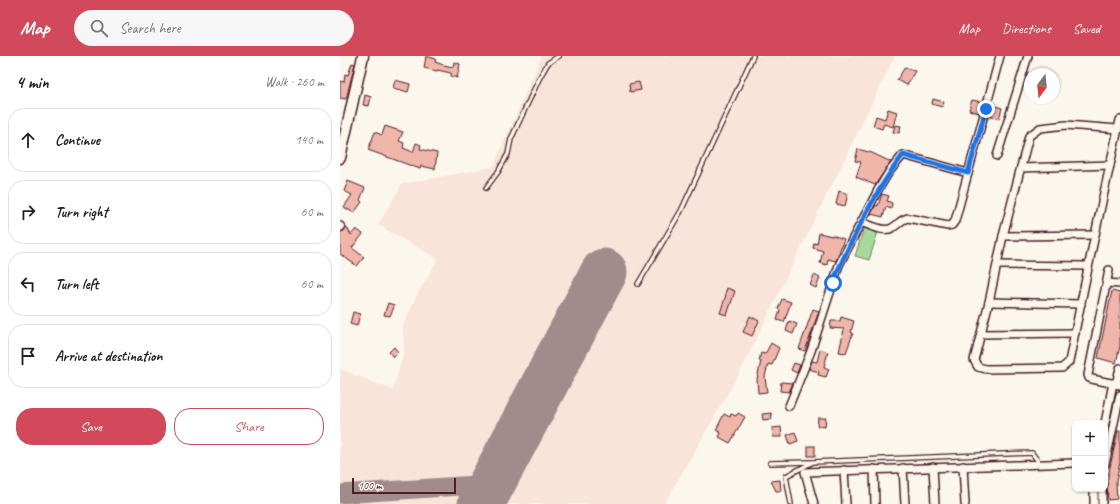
<!DOCTYPE html>
<html lang="en">
<head>
<meta charset="utf-8">
<style>
  :root { --surface:#fff; --page:#f6f6f6; --text:#222; --muted:#767676; --line:#e0e0e0; --accent:#d1495b }
  body { margin:0; font-family:Caveat,sans-serif; background:var(--page); color:var(--text) }
  .controls { position:absolute; right:12px; bottom:12px; display:grid; overflow:hidden; border-radius:8px; box-shadow:0 1px 3px #0004 }
  .controls button { width:36px; height:36px; display:grid; place-items:center; padding:0; border:0; border-bottom:1px solid var(--line); background:var(--surface); color:var(--text); font:20px sans-serif }
  .compass { position:absolute; left:684px; top:12px; width:36px; height:36px; border-radius:50%; background:var(--surface); box-shadow:0 1px 3px #0004; rotate:195deg }
  .scale { position:absolute; left:12px; bottom:10px; width:104px; box-sizing:border-box; padding-left:4px; border:2px solid #4a1f2b; border-top:0; font-size:11px; line-height:14px; white-space:nowrap; color:#4a1f2b; -webkit-text-stroke:3px #fbf7ec; paint-order:stroke }
  .stop { position:absolute; width:12px; height:12px; margin:-9px; border:3px solid #1a73e8; border-radius:50%; background:#fff }
  .stop.end { background:#1a73e8; border-color:#fff; box-shadow:0 1px 4px #0008 }
  .list { margin:0; padding:0; list-style:none }
  h2 { display:flex; justify-content:space-between; align-items:center; height:52px; margin:0; padding:0 16px; font-size:17px }
  h2 small { font-size:13px; font-weight:400; color:var(--muted) }
  .list li { display:grid; grid-template-columns:26px 1fr auto; gap:12px; align-items:center; box-sizing:border-box; height:64px; margin:0 8px 8px; padding:0 8px; border:1px solid var(--line); border-radius:16px }
  .list b { display:block; font-size:15px; white-space:nowrap }
  .list em { font-size:13px; font-style:normal; color:var(--muted) }
  .actions { display:flex; gap:8px; padding:12px 16px }
  .actions a { flex:1; padding:9px 0; border:1px solid var(--accent); border-radius:16px; text-align:center; font-size:14px; color:var(--accent) }
  .actions .main { background:var(--accent); color:#fff }
  .icon { flex:none; width:22px; height:22px; fill:none; stroke:currentColor; stroke-width:2; stroke-linecap:round; stroke-linejoin:round }
  .map { position:relative; flex:none; width:780px; height:448px; overflow:hidden }
  header { display:flex; align-items:center; gap:24px; box-sizing:border-box; height:56px; padding:0 20px; background:var(--accent); color:#fff }
  header strong { font-size:19px }
  nav { display:flex; gap:22px; margin-inline-start:auto; font-size:14px }
  .search { width:280px; height:36px; background:var(--page); display:flex; align-items:center; gap:10px; box-sizing:border-box; padding:0 14px; border-radius:22px; color:var(--muted); font-size:15px }
  main { display:flex }
  aside { flex:1; background:var(--surface) }
  .map>svg:first-child { display:block }
  .built { fill:#f8e4d8 }
  .green { fill:#a6d99b; stroke:#787c63 }
  .lines { fill:none; stroke-linecap:round; stroke-linejoin:round }
  .taxiway { stroke:#a28b8c; stroke-width:19 }
  .runway { stroke:#a28b8c; stroke-width:47 }
  .building { fill:#f0b6a9; stroke:#4a1f2b }
  .service-casing { stroke:#4a1f2b; stroke-width:6 }
  .minor-casing { stroke:#4a1f2b; stroke-width:10 }
  .primary-casing { stroke:#4a1f2b; stroke-width:13 }
  .service { stroke:#fbf7ec; stroke-width:3.5 }
  .minor { stroke:#fbf7ec; stroke-width:7 }
  .primary { stroke:#fbf7ec; stroke-width:10 }
  .route { stroke:#1a73e8; stroke-width:5 }
</style>
</head>
<body>
<header>
<strong>Map</strong>
<div class="search"><svg class="icon" aria-label="search" viewBox="0 0 24 24"><circle cx="10" cy="10" r="6"/><path d="M15 15l6 6"/></svg>Search here</div>
<nav><a>Map</a><a>Directions</a><a>Saved</a></nav>
</header>
<main>
<aside>
<h2>4 min<small>Walk · 260 m</small></h2>
<ul class="list">
<li><svg class="icon" aria-label="ahead" viewBox="0 0 24 24"><path d="M12 20V5M6 11l6-6 6 6"/></svg><div><b>Continue</b></div><em>140 m</em></li>
<li><svg class="icon" aria-label="right" viewBox="0 0 24 24"><path d="M7 20v-9h11M14 6l5 5-5 5"/></svg><div><b>Turn right</b></div><em>60 m</em></li>
<li><svg class="icon" aria-label="left" viewBox="0 0 24 24"><path d="M17 20v-9H6M10 6l-5 5 5 5"/></svg><div><b>Turn left</b></div><em>60 m</em></li>
<li><svg class="icon" aria-label="arrive" viewBox="0 0 24 24"><path d="M6 21V4h12l-3 4 3 4H6"/></svg><div><b>Arrive at destination</b></div></li>
</ul>
<div class="actions"><a class="main">Save</a><a>Share</a></div>
</aside>
<div class="map">
<svg width="780" height="448" viewBox="0 0 780 448">
  <rect width="100%" height="100%" fill="#fbf7ec"/>
  <filter id="ink" filterUnits="userSpaceOnUse"><feTurbulence type="fractalNoise" baseFrequency=".025" numOctaves="2"/><feDisplacementMap in="SourceGraphic" scale="8" xChannelSelector="R" yChannelSelector="G"/><feConvolveMatrix kernelMatrix="1 2 1 2 8 2 1 2 1" color-interpolation-filters="sRGB"/></filter>
  <g filter="url(#ink)">
    <!-- built -->
    <path class="built" d="M202,0H555L400,316L324,448H0V313L53,334L64,297L63,270L77,239L98,203L38,169L62,128L153,111Z"/>
    <!-- green -->
    <path class="green" d="M524,172L538,176L529,204L515,200Z"/>
    <g class="lines">
      <!-- taxiway -->
      <path class="taxiway" d="M0,438L151,428"/>
      <!-- runway -->
      <path class="runway" d="M141,448L264,216"/>
    </g>
    <!-- building -->
    <g class="building">
      <path d="M86,0L96,3L95,6L104,9L113,11L114,6L120,8L117,22L111,20V17L97,14V15L84,12Z"/>
      <path d="M12,7L15,8L6,43L0,42V25L4,26L5,18L8,19Z"/>
      <path d="M565,11L575,15L567,29L557,24Z"/>
      <path d="M55,24L70,28L68,36L53,32Z"/>
      <path d="M299,26L301,34L290,36L289,28Z"/>
      <path d="M25,39L31,41L29,50L23,49Z"/>
      <path d="M593,43L604,46L602,51L592,48Z"/>
      <path d="M632,44L642,46L639,57L629,54Z"/>
      <path d="M652,49L662,52L659,63L649,60Z"/>
      <path d="M548,53L557,56L553,71L544,68L542,73L533,70L536,60L545,63Z"/>
      <path d="M555,69L561,70L559,77L553,76Z"/>
      <path d="M45,70L63,76L59,85L64,87L63,92L73,96L76,87L81,89L80,93L97,97L95,113L81,110L80,113L28,94L35,76L42,79Z"/>
      <path d="M518,93L532,97L551,106L535,129L516,121L521,106L515,105Z"/>
      <path d="M8,125L25,132L20,144L22,146L14,157L4,151L12,139L4,135Z"/>
      <path d="M499,135L508,138L505,150L496,148Z"/>
      <path d="M542,138L549,140L547,145L552,147L551,153L546,151L543,161L531,158L536,149L538,150Z"/>
      <path d="M6,170L11,179L16,173L23,178L12,192L24,201L17,210L0,198V176L4,175Z"/>
      <path d="M479,177L492,180V179L504,183L496,205L488,203L487,209L480,207L483,195L473,192L474,187L477,188Z"/>
      <path d="M474,219L480,222L476,232L470,229Z"/>
      <path d="M387,232L395,235L387,259L380,257L386,239L385,238Z"/>
      <path d="M772,235L780,237V290L776,307L758,302Z"/>
      <path d="M442,243L451,246L444,266L437,264L440,254L438,253Z"/>
      <path d="M48,247L54,249L53,251H54L50,260L44,259Z"/>
      <path d="M473,253L479,255L465,295L459,293Z"/>
      <path d="M13,256L20,258L17,270L10,268Z"/>
      <path d="M410,260L419,265L412,280L403,276Z"/>
      <path d="M501,261L514,265L511,276L513,277L506,297L499,296L504,273L490,272L491,265H500Z"/>
      <path d="M449,265L457,268L453,278L446,275Z"/>
      <path d="M431,287L439,292L432,309L428,308L425,321L427,336L418,337L417,323L421,305H419L421,297L425,298Z"/>
      <path d="M54,291L58,296L53,301L49,296Z"/>
      <path d="M480,293L488,296L484,311L489,313L486,321L478,319L479,316L469,313L472,305L477,306Z"/>
      <path d="M454,307L460,309L457,317L451,314Z"/>
      <path d="M441,326L453,327L449,336L440,335Z"/>
      <path d="M398,357L405,361L390,387L379,381L381,377L376,374L384,358L390,361L391,358L396,360Z"/>
      <path d="M431,357L432,363L423,364L422,358Z"/>
      <path d="M478,362H486L485,371L477,370Z"/>
      <path d="M441,371L442,381H433L432,372Z"/>
      <path d="M778,374H780V406L776,426L777,443L768,444L767,425Z"/>
      <path d="M455,376L458,385L450,388L447,379Z"/>
      <rect x="468" y="390" width="7" height="10"/>
      <path d="M440,424L441,435H436L431,425Z"/>
    </g>
    <g class="lines">
      <defs>
        <g id="service">
          <path d="M146,132L158,116L168,98L171,83L200,21L208,7L219,0"/>
          <path d="M298,228L341,155L413,0"/>
          <path d="M430,407L472,406"/>
          <path d="M451,448L446,420L473,406L692,397L700,408"/>
        </g>
        <g id="minor">
          <path d="M778,73L726,69L700,72L689,80L663,180L649,246L634,304L638,311L646,313L722,312L729,306C745,225 762,144 780,64"/>
          <path d="M657,100L688,0"/>
          <path d="M681,112L770,109"/>
          <path d="M521,166C530,169 544,177 552,172C558,169 561,163 568,162L608,170L612,169L615,165L660,0"/>
          <path d="M0,170L1,171"/>
          <path d="M663,180L754,179"/>
          <path d="M658,209L748,210"/>
          <path d="M769,214L748,319L749,322L752,323L780,329"/>
          <path d="M767,227L780,228"/>
          <path d="M649,246L741,248"/>
          <path d="M641,278L735,277"/>
          <path d="M776,328L780,312"/>
          <path d="M449,350L471,295L499,209L538,134L549,116L563,99L628,117"/>
          <path d="M765,367L773,327"/>
          <path d="M765,408L780,339"/>
          <path d="M623,410L625,448"/>
          <path d="M593,411L595,448"/>
          <path d="M563,412L565,448"/>
          <path d="M534,413L535,448"/>
          <path d="M504,414L506,448"/>
          <path d="M754,433V448"/>
          <path d="M474,448L465,416L735,407"/>
          <path d="M762,448V433"/>
        </g>
        <path id="primary" d="M0,102L23,0"/>
      </defs>
      <!-- service casing -->
      <use href="#service" class="service-casing"/>
      <!-- minor casing -->
      <use href="#minor" class="minor-casing"/>
      <!-- primary casing -->
      <use href="#primary" class="primary-casing"/>
      <!-- service -->
      <use href="#service" class="service"/>
      <!-- minor -->
      <use href="#minor" class="minor"/>
      <!-- primary -->
      <use href="#primary" class="primary"/>
    </g>
  </g>
  <g class="lines" filter="url(#ink)">
    <!-- route -->
    <path class="route" d="M493,227C500,208 509,191 518,173C531,147 545,122 563,99L628,117L646,53"/>
  </g>
</svg>
<div class="controls">
<button>+</button>
<button>−</button>
</div>
<svg class="compass" viewBox="-18 -18 36 36"><path d="M0-13l5 13h-10z" fill="#e53935"/><path d="M0 13l5-13h-10z" fill="#767676"/></svg>
<div class="scale">100 m</div>
<div class="stop" style="left:493px;top:227px"></div>
<div class="stop end" style="left:646px;top:53px"></div>
</div>
</main>
</body>
</html>
